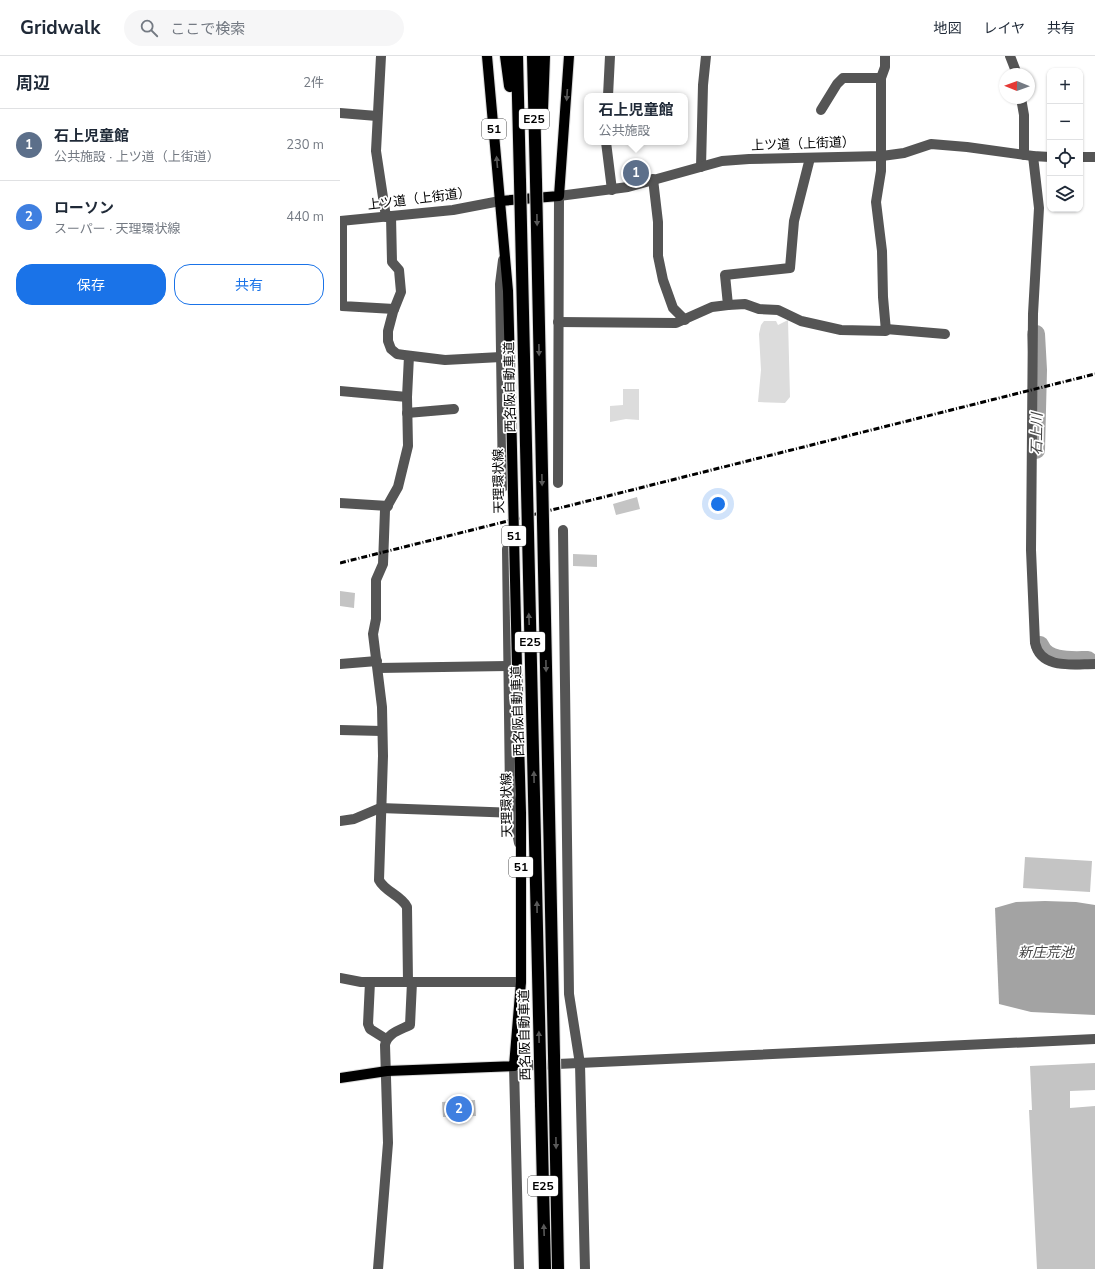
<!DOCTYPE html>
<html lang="ja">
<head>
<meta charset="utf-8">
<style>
  :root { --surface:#fff; --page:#f6f6f7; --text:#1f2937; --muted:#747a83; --line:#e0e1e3; --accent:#1a73e8 }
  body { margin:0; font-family:"Nunito Sans","Noto Sans JP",sans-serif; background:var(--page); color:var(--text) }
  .controls { position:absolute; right:12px; top:12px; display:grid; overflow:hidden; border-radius:8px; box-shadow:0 1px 3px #0004 }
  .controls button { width:36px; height:36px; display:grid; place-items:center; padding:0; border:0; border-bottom:1px solid var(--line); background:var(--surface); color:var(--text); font:20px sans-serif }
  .compass { position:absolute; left:659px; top:12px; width:36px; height:36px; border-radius:50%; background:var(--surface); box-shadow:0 1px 3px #0004; rotate:271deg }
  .you { position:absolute; left:378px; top:448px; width:14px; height:14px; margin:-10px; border:3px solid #fff; border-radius:50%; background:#1a73e8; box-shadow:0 0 0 6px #1a73e833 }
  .badge { display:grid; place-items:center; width:26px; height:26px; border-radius:50%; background:var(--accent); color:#fff; font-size:13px; font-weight:700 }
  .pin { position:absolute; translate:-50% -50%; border:2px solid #fff; box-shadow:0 1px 4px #0006 }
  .popup { position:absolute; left:244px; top:37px; width:104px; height:52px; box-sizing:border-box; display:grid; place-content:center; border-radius:8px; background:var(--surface); filter:drop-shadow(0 1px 3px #0005); font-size:13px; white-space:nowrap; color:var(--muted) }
  .popup b { font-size:15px; color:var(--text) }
  .popup::after { content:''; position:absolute; left:50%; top:100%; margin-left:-8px; border:8px solid transparent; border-top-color:var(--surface) }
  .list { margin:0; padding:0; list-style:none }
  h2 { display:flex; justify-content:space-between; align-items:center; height:52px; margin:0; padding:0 16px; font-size:17px }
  h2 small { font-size:13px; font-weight:400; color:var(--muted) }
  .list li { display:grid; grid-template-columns:26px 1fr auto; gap:12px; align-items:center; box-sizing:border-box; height:72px; padding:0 16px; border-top:1px solid var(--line) }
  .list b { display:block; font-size:15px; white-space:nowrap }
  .list p { margin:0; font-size:13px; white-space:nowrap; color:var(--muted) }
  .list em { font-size:13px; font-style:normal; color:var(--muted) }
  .actions { display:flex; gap:8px; padding:12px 16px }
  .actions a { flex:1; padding:9px 0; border:1px solid var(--accent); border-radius:16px; text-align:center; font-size:14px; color:var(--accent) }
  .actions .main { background:var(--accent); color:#fff }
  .icon { flex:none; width:22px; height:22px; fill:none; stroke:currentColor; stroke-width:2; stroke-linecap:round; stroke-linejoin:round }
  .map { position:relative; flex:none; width:755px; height:1213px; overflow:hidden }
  header { display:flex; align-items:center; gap:24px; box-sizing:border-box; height:56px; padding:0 20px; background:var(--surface); border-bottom:1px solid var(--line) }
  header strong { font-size:19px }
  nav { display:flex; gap:22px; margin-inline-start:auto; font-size:14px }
  .search { width:280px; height:36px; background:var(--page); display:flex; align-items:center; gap:10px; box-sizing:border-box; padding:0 14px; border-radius:22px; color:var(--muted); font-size:15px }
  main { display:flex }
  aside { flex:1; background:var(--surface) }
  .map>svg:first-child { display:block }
  .green { fill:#dcdcdc }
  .water { fill:#a3a3a3 }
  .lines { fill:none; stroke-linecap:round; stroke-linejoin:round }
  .river { stroke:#a3a3a3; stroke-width:18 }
  .building { fill:#c4c4c4 }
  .major-casing { stroke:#dbdbdb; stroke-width:12 }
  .highway-casing { stroke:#dbdbdb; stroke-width:14 }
  .minor { stroke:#555; stroke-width:10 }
  .major { stroke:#000; stroke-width:10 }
  .highway { stroke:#000; stroke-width:12 }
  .rail { stroke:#000; stroke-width:3; stroke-dasharray:6 2 1 2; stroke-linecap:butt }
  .major-bridge-casing { stroke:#dbdbdb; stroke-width:12; stroke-linecap:butt }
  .highway-bridge-casing { stroke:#dbdbdb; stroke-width:14; stroke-linecap:butt }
  .major-bridge { stroke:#000; stroke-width:10 }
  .highway-bridge { stroke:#000; stroke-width:12 }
  .oneway { fill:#595959 }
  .labels { text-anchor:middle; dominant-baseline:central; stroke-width:3.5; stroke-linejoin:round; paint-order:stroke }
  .shield { fill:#fff; stroke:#4c4c4c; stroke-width:1 }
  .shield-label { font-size:12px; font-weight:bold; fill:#000 }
  .street-label { font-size:13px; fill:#000; stroke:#fff }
  .water-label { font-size:14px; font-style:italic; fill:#444; stroke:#fff }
</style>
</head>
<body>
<header>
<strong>Gridwalk</strong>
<div class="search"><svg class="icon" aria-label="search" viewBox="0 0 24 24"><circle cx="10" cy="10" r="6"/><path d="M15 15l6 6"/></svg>ここで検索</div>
<nav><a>地図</a><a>レイヤ</a><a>共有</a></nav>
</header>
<main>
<aside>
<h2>周辺<small>2件</small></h2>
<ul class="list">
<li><span class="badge" style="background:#5c6f8a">1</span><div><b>石上児童館</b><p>公共施設 · 上ツ道（上街道）</p></div><em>230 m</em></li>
<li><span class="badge" style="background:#3f7fe0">2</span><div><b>ローソン</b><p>スーパー · 天理環状線</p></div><em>440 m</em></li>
</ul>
<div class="actions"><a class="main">保存</a><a>共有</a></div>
</aside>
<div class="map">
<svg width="755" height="1213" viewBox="0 0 755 1213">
  <rect width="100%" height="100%" fill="#fff"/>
  <!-- green -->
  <g class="green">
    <path d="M448,264L450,341L445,347L418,346L421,314L419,278L421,269L424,265H436L438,269Z"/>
    <path d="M283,333H299V364L286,363L270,366V350L283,349Z"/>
  </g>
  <!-- water -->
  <path class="water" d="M705,845L736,846L755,849V959L691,956L659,948L655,852L676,846Z"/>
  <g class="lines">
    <!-- river -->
    <g class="river">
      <path d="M696,278L698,314L696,394"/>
      <path d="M700,589C707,607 733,604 748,604"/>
    </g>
  </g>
  <!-- building -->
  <g class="building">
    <path d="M297,441L300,453L276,459L273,448Z"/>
    <path d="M233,498L257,499V511L233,510Z"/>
    <path d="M0,535L15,537L14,552L0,550Z"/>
    <path d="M685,801L752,805L750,836L683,832Z"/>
    <path d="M755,1007V1034L730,1035V1052L755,1050V1213H697L689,1054H692L690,1010Z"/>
    <path d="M135,1044L136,1060L103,1061L102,1046Z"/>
  </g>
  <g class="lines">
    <defs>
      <g id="major">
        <path d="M147,0L168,235L171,350"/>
        <path d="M160,145L219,140L229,0"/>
        <path d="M0,1022L47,1015L174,1010L181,926V757L177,611"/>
      </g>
      <g id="highway">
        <path d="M166,0L170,30"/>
        <path d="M177,0L180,125"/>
        <path d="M193,0L196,125"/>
        <path d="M202,55L204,0"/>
        <path d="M201,1048L205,1213"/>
        <path d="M215,1048L218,1213"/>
      </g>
    </defs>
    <!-- major casing -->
    <use href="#major" class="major-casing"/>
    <!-- highway casing -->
    <use href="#highway" class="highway-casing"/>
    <!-- minor -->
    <g class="minor">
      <path d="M41,0L36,95L46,161"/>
      <path d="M670,0L677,18"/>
      <path d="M268,40L270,0"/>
      <path d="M681,42L684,59V99"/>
      <path d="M481,54L497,28L503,22H541"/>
      <path d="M0,57L37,60"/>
      <path d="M266,86L272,134"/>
      <path d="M693,100L699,152L693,258L691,494L695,587C701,614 733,608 755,608"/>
      <path d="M740,101H755"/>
      <path d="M361,111L363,29L366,0"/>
      <path d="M313,123L318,166V200L323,224L333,252L345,264"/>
      <path d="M51,160L52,206L59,214L61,236L53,256L48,275V285L51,293L57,298L64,299L105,304L161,301"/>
      <path d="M0,165L113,154L160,145"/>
      <path d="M2,165V250L54,253"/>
      <path d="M163,204L160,228L163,431"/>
      <path d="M388,249L405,248L419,253L438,254L461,265L501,274L546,275L543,241L542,195L536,146L541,115V22L545,11V0"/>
      <path d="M218,266L336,267L372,251L388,249L385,219L450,212L454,165L470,102"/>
      <path d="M546,273L605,278"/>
      <path d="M0,335L67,341"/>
      <path d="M67,357L114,353"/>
      <path d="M218,427L219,140L288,131L382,105L409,103L542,100L564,97L591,88L627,91L693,100L710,101"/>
      <path d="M0,447L48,450"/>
      <path d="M223,474L229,938L240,1008L245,1213"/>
      <path d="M167,493L170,739L179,787"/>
      <path d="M0,608L37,605"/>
      <path d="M38,612L167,610"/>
      <path d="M0,674L42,675"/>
      <path d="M0,765L14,763L40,752L178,757"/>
      <path d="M0,922L21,926H181"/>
      <path d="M30,926L28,968L30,973L46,983"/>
      <path d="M68,926L67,851C61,839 45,836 39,824L43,700L42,651L33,578L36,563V524L43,508L45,454L58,431L68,390L67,341L69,300"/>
      <path d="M38,1213L48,1087L45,989C47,977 60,974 70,969L72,926"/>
      <path d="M179,1213L174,1010L755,983"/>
    </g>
    <!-- major -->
    <use href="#major" class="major"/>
    <!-- highway -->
    <use href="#highway" class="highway"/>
    <!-- rail -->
    <path class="rail" d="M0,507L755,318"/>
    <defs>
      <path id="major-bridge" d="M171,350L177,611"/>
      <g id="highway-bridge">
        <path d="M180,125L201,1048"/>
        <path d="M196,125L215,1048"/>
      </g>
    </defs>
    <!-- major-bridge casing -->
    <use href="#major-bridge" class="major-bridge-casing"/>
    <!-- highway-bridge casing -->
    <use href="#highway-bridge" class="highway-bridge-casing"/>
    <!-- major-bridge -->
    <use href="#major-bridge" class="major-bridge"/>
    <!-- highway-bridge -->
    <use href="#highway-bridge" class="highway-bridge"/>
  </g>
  <!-- one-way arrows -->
  <defs><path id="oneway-solid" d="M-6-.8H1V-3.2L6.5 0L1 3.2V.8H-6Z"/></defs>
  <g class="oneway">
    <use href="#oneway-solid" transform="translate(227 39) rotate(94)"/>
    <use href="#oneway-solid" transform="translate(157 106) rotate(-95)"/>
    <use href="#oneway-solid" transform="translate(197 164) rotate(89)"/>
    <use href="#oneway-solid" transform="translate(199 294) rotate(89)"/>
    <use href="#oneway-solid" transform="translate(202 424) rotate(89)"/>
    <use href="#oneway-solid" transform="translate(189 563) rotate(-92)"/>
    <use href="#oneway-solid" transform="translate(206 610) rotate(89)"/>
    <use href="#oneway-solid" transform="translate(194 721) rotate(-91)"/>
    <use href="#oneway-solid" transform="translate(197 851) rotate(-91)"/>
    <use href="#oneway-solid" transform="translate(199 981) rotate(-91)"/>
    <use href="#oneway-solid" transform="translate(216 1087) rotate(89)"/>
    <use href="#oneway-solid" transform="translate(204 1174) rotate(-92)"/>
  </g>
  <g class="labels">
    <!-- shield labels -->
    <g class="shield">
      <rect x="179" y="53" width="30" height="20" rx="3"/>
      <rect x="142" y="63" width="24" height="20" rx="3"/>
      <rect x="162" y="470" width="24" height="20" rx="3"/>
      <rect x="175" y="576" width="30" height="20" rx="3"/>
      <rect x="169" y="801" width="24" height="20" rx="3"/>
      <rect x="188" y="1120" width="30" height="20" rx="3"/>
    </g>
    <g class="shield-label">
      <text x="194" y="63">E25</text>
      <text x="154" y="73">51</text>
      <text x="174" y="480">51</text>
      <text x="190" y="586">E25</text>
      <text x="181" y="811">51</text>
      <text x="203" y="1130">E25</text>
    </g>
    <!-- street labels -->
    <g class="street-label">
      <text transform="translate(463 88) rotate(-2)">上ツ道（上街道）</text>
      <text transform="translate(79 143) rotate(-7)">上ツ道（上街道）</text>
      <text transform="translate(170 331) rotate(-91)">西名阪自動車道</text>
      <text transform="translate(159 425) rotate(-91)">天理環状線</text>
      <text transform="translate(178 655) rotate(-92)">西名阪自動車道</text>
      <text transform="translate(167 749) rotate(-91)">天理環状線</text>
      <text transform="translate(185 979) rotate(-91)">西名阪自動車道</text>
    </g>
    <!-- water labels -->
    <g class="water-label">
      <text transform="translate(697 378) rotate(-89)">石上川</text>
      <text x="706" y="896">新庄荒池</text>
    </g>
  </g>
</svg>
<div class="controls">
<button>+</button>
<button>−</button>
<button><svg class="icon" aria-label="locate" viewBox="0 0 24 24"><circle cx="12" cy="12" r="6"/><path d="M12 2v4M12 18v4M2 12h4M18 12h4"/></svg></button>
<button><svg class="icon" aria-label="layers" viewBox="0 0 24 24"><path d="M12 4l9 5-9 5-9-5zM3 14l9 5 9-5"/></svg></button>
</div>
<svg class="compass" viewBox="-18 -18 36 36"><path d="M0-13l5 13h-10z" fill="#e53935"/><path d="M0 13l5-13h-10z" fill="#747a83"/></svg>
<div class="you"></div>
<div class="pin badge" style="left:296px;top:117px;background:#5c6f8a">1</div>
<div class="popup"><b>石上児童館</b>公共施設</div>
<div class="pin badge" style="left:119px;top:1053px;background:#3f7fe0">2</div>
</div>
</main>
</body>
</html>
